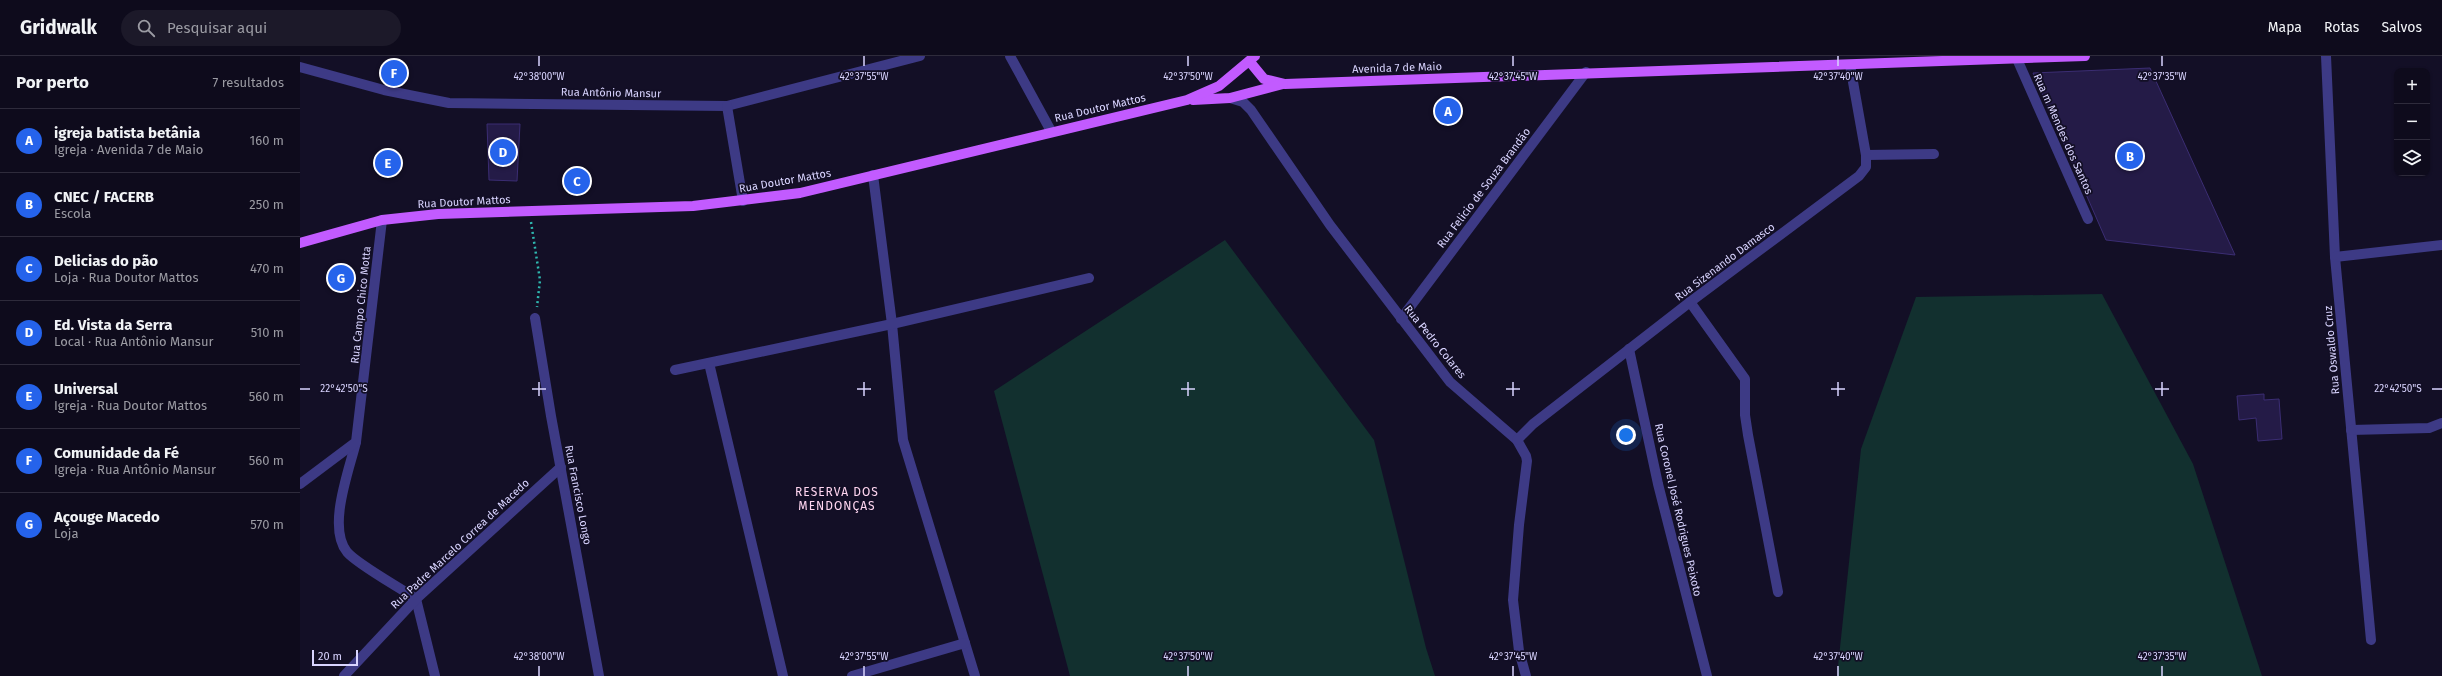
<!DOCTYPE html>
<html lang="pt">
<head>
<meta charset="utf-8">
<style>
  :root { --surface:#0e0b1c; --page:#1c1929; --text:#f1f3f6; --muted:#9b9ba3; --line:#2e2b3b; --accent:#2563eb }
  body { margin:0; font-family:"Fira Sans",sans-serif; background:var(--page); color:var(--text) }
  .controls { position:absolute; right:12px; top:12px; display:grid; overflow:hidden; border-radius:8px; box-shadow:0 1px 3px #0004 }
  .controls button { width:36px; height:36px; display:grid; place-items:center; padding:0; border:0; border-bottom:1px solid var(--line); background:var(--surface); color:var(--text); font:20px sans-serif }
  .scale { position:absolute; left:12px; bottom:10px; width:46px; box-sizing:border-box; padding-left:4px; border:2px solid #d9d4ff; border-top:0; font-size:11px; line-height:14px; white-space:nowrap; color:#d9d4ff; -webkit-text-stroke:3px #130f26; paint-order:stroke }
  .you { position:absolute; left:1326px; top:379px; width:14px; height:14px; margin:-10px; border:3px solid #fff; border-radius:50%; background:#1a73e8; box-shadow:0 0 0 6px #1a73e833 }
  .badge { display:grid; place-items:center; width:26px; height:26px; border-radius:50%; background:var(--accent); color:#fff; font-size:13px; font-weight:700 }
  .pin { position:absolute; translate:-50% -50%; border:2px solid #fff; box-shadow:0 1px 4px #0006 }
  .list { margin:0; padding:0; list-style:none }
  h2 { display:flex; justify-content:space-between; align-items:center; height:52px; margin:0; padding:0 16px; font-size:17px }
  h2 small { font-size:13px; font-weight:400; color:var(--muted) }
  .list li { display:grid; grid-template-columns:26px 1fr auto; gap:12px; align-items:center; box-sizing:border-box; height:64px; padding:0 16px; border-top:1px solid var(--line) }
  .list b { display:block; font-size:15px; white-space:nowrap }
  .list p { margin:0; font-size:13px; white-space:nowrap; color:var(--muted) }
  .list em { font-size:13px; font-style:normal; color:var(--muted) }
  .icon { flex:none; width:22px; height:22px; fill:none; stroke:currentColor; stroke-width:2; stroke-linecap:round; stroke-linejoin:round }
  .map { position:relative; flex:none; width:2142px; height:620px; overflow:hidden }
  header { display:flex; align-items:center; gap:24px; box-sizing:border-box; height:56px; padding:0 20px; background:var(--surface); border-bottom:1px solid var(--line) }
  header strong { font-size:19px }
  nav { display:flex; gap:22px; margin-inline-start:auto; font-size:14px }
  .search { width:280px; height:36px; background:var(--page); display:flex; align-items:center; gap:10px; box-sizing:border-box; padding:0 14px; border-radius:22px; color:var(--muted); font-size:15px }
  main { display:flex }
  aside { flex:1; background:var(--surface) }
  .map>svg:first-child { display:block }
  .green { fill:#12302f }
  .building { fill:#241b47; stroke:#3b2d73 }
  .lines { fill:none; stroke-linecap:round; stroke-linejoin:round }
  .path { stroke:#2fb8b0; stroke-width:2.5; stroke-dasharray:2 3; stroke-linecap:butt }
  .minor { stroke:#3d3a85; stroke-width:10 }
  .major { stroke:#c25bff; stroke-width:10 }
  .ticks { fill:none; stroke:#d9d4ff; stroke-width:1.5 }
  .labels { text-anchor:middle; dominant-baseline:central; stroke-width:3.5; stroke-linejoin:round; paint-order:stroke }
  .street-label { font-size:11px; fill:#d9d4ff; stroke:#130f26 }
  .neighbourhood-label { font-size:12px; letter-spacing:1px; fill:#ffd6f0; stroke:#130f26 }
  .ticks-label { font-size:10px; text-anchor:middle; fill:#d9d4ff; stroke:#130f26; stroke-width:3.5; stroke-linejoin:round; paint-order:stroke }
</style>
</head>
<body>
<header>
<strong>Gridwalk</strong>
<div class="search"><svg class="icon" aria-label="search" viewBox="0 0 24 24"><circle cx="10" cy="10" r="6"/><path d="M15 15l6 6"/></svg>Pesquisar aqui</div>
<nav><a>Mapa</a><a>Rotas</a><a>Salvos</a></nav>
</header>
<main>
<aside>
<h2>Por perto<small>7 resultados</small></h2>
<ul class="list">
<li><span class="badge">A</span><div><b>igreja batista betânia</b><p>Igreja · Avenida 7 de Maio</p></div><em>160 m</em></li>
<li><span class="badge">B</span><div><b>CNEC / FACERB</b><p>Escola</p></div><em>250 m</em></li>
<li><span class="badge">C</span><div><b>Delicias do pão</b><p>Loja · Rua Doutor Mattos</p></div><em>470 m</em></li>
<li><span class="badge">D</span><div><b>Ed. Vista da Serra</b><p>Local · Rua Antônio Mansur</p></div><em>510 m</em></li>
<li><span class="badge">E</span><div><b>Universal</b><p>Igreja · Rua Doutor Mattos</p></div><em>560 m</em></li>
<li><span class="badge">F</span><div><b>Comunidade da Fé</b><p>Igreja · Rua Antônio Mansur</p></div><em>560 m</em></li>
<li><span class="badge">G</span><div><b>Açouge Macedo</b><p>Loja</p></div><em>570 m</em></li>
</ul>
</aside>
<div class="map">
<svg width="2142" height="620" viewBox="0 0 2142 620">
  <rect width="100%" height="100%" fill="#130f26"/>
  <!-- green -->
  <g class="green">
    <path d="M925,184L1074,384L1126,592L1135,620H770L694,335Z"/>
    <path d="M1802,238L1893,408L1962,620H1537L1561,393L1616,241Z"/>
  </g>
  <!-- building -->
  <g class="building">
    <path d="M1850,12L1935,199L1806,184L1733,17Z"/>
    <path d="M187,68H220L217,125L189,124Z"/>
    <path d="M1964,338V344L1979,343L1982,383L1958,385L1956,362L1939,364L1937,340Z"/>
  </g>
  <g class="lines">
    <!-- path -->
    <path class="path" d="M231,166L240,224L237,251"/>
    <!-- minor -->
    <g class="minor">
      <path d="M710,0L751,75"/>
      <path d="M2026,0L2035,201L2071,584"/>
      <path d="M1717,3L1788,163"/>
      <path d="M0,11L84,34L149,47L427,50L620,0"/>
      <path d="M930,42L943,46L951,54L1030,169L1150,326L1217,384L1226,400L1227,405L1219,469L1213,544L1219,595L1226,620"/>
      <path d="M427,50L443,145"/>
      <path d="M1566,99L1634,98"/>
      <path d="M573,119L592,268L603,384L675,620"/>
      <path d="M2035,201L2142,189"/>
      <path d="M1390,246L1445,323V359L1448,379L1478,536"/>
      <path d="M235,262L251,360L299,620"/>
      <path d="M1101,263L1286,16"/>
      <path d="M1329,293L1358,428L1407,620"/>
      <path d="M409,307L483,620"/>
      <path d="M375,314L592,268L789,222"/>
      <path d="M2051,374L2129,372L2142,367"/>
      <path d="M1217,384L1233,368L1390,246L1559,120L1566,111V99L1550,9"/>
      <path d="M56,386C49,415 27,471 47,496C58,509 101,532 116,543L135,620"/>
      <path d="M0,428L56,386L82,164"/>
      <path d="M44,620L116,543L261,411"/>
      <path d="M552,620L665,587"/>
    </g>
    <!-- major -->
    <g class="major">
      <path d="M950,6L964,23L985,28L1785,0"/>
      <path d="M893,44L930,42L983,28"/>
      <path d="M0,187L82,164L138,158L393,150L500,137L887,44L919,30L955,0"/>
    </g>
  </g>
  <!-- ticks -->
  <path class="ticks" d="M239,0V10M564,0V10M888,0V10M1213,0V10M1538,0V10M1862,0V10M239,326V340M564,326V340M888,326V340M1213,326V340M1538,326V340M1862,326V340M0,333H10M232,333H246M557,333H571M881,333H895M1206,333H1220M1531,333H1545M1855,333H1869M2132,333H2142M239,610V620M564,610V620M888,610V620M1213,610V620M1538,610V620M1862,610V620"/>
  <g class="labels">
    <!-- street labels -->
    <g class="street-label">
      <text transform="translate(1097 12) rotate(-2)">Avenida 7 de Maio</text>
      <text transform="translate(311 37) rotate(1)">Rua Antônio Mansur</text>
      <text transform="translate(800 52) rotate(-13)">Rua Doutor Mattos</text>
      <text transform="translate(1763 78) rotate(66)">Rua m Mendes dos Santos</text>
      <text transform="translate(485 125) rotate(-10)">Rua Doutor Mattos</text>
      <text transform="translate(1184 132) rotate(-53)">Rua Felicio de Souza Brandão</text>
      <text transform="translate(164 146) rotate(-3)">Rua Doutor Mattos</text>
      <text transform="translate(1425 206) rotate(-37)">Rua Sizenando Damasco</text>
      <text transform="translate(61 249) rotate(-84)">Rua Campo Chico Motta</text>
      <text transform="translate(1135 286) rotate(51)">Rua Pedro Colares</text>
      <text transform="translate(2032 294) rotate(-95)">Rua Oswaldo Cruz</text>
      <text transform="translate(278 439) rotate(79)">Rua Francisco Longo</text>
      <text transform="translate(1378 454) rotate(77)">Rua Coronel José Rodrigues Peixoto</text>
      <text transform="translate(160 488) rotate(-43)">Rua Padre Marcelo Correa de Macedo</text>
    </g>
    <!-- neighbourhood labels -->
    <g class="neighbourhood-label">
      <text x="537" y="436">RESERVA DOS<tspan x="537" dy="14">MENDONÇAS</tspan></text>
    </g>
  </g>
  <g class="ticks-label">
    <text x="239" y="24">42°38'00"W</text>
    <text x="564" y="24">42°37'55"W</text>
    <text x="888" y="24">42°37'50"W</text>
    <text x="1213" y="24">42°37'45"W</text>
    <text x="1538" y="24">42°37'40"W</text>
    <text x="1862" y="24">42°37'35"W</text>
    <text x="44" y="336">22°42'50"S</text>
    <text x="2098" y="336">22°42'50"S</text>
    <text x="239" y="604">42°38'00"W</text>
    <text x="564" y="604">42°37'55"W</text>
    <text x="888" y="604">42°37'50"W</text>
    <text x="1213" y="604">42°37'45"W</text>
    <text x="1538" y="604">42°37'40"W</text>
    <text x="1862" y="604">42°37'35"W</text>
  </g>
</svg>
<div class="controls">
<button>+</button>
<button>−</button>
<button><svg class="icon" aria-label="layers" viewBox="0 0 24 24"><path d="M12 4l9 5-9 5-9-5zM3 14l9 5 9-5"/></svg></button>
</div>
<div class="scale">20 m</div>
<div class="you"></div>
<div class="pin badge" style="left:1148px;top:55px">A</div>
<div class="pin badge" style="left:1830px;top:100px">B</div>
<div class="pin badge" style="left:277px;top:125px">C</div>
<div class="pin badge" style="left:203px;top:96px">D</div>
<div class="pin badge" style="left:88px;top:107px">E</div>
<div class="pin badge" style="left:94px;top:17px">F</div>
<div class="pin badge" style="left:41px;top:222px">G</div>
</div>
</main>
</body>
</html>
